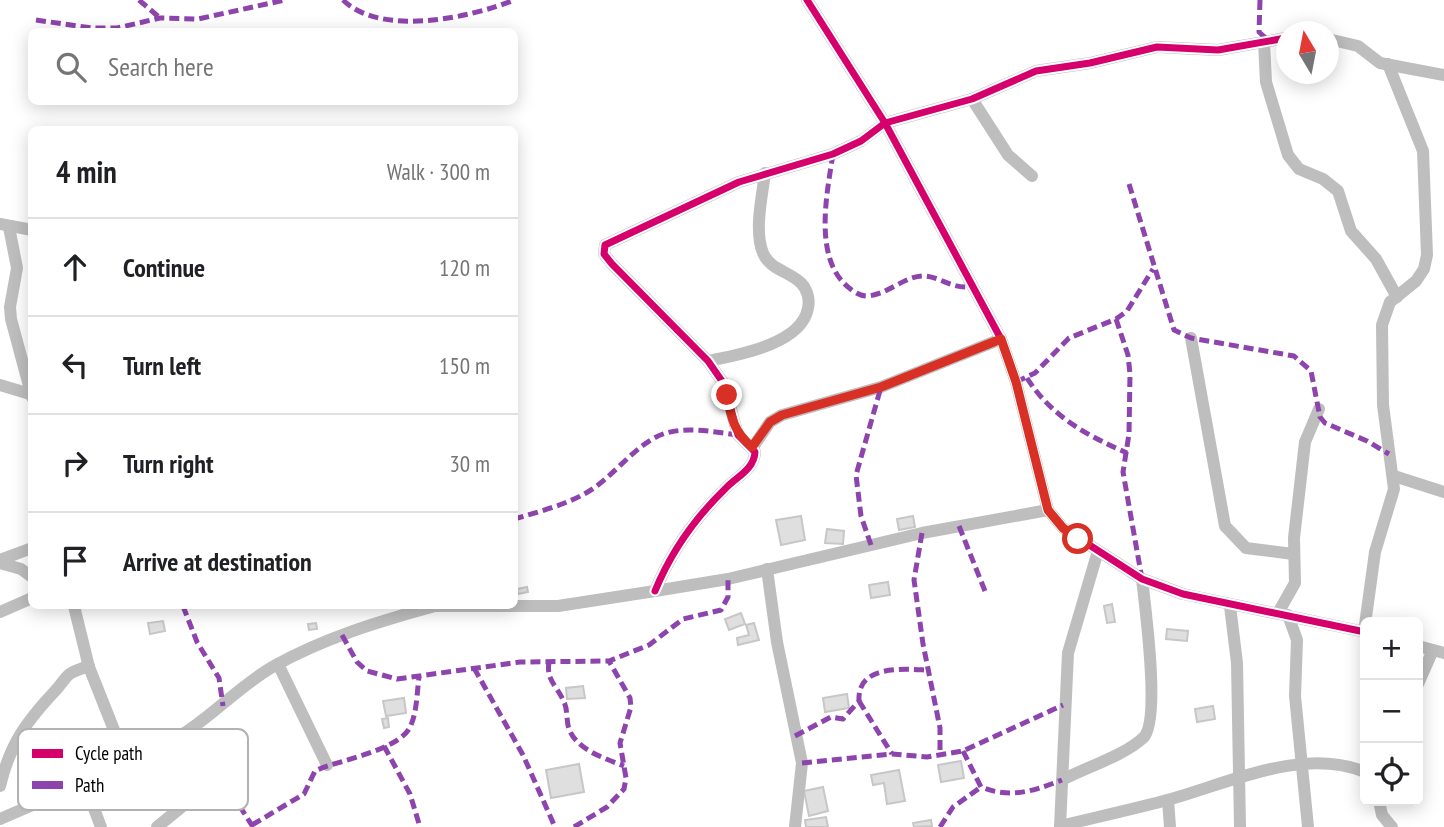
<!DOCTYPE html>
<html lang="en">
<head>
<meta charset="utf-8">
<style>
  :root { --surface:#fff; --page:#f2f2f2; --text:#202124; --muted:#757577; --line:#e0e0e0 }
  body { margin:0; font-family:"PT Sans Narrow",sans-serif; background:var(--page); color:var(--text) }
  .controls { position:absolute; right:21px; bottom:21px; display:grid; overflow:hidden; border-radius:10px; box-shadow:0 4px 18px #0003 }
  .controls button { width:63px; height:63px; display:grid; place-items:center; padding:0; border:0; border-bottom:2px solid var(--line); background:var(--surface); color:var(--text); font:35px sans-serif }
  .compass { position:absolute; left:1276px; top:21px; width:63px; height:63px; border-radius:50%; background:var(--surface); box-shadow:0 4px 18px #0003; rotate:350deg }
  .stop { position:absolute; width:21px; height:21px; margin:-16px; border:5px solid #d93025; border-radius:50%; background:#fff }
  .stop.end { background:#d93025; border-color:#fff; box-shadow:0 2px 7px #0008 }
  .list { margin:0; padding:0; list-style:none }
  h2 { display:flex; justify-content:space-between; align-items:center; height:91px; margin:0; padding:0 28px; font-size:30px }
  h2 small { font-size:23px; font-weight:400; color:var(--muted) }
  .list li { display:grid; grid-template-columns:46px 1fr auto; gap:21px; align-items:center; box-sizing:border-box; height:98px; padding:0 28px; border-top:2px solid var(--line) }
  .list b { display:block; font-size:26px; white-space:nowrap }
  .list em { font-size:23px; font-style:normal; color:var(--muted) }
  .icon { flex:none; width:38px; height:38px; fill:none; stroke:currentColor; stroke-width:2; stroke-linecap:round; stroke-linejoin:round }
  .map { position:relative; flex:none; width:1444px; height:827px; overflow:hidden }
  .search { position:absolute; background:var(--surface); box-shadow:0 4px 18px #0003; left:28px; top:28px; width:490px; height:77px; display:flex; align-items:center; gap:18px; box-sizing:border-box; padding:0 24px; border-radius:10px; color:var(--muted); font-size:26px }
  .panel { position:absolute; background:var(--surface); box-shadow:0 4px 18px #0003; left:28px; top:126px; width:490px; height:483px; border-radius:10px }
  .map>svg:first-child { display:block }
  .building { fill:#dfdfdf; stroke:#c7c7c7; stroke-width:2 }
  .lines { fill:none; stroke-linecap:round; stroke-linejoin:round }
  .minor { stroke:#bebebe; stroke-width:12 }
  .quiet { stroke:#8e44ad; stroke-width:5; stroke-dasharray:10 5; stroke-linecap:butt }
  .cycleway-casing { stroke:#fff; stroke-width:11 }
  .cycleway { stroke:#d6006c; stroke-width:7 }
  .route { stroke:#d93025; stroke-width:9 }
  .key { fill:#fff; stroke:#b2b2b2; stroke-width:2 }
  .key-label { font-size:19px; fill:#000 }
</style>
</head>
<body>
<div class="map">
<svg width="1444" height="827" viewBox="0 0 1444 827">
  <rect width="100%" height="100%" fill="#fff"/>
  <!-- building -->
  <g class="building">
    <path d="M801,516L805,540L781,545L776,520Z"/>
    <path d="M913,516L915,527L899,530L897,519Z"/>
    <path d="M827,529L844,531L843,544L825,543Z"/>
    <path d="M888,582L890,595L871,598L869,585Z"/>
    <path d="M527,587L528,592L518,594L517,589Z"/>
    <path d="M1112,604L1115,622L1107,623L1104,606Z"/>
    <path d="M741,613L745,624L729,630L725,619Z"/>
    <path d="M163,621L165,631L150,634L148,623Z"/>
    <path d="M316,623L317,629L309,630L308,624Z"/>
    <path d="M754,623L759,640L738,645L737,638L749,635L746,625Z"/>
    <path d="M1167,629L1188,631L1187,641L1166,639Z"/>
    <path d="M583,686L585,698L567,699L566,688Z"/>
    <path d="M847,694L849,708L825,712L823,698Z"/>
    <path d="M404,698L406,713L386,716L383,701Z"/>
    <path d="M1213,706L1215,719L1197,722L1195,709Z"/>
    <path d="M388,718L389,727L384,728L382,719Z"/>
    <path d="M961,761L964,778L941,782L938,765Z"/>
    <path d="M579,764L584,792L551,798L546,770Z"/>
    <path d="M899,770L905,801L887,804L884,783L873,785L871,775Z"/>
    <path d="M823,787L828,811L809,816L804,791Z"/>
    <path d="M826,817L828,827H806L805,820Z"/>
    <path d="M931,820L932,826L914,827L913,823Z"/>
  </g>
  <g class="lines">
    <!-- minor -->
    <g class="minor">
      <path d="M807,0L885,123L1001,339L1016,382L1048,510L1063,528L1142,579L1183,594L1365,632"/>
      <path d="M1328,39L1358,46L1380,63L1444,75"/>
      <path d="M1264,42L1266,82L1288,155L1299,169L1323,179L1338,191L1351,231L1376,259L1397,297"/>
      <path d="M972,99L1008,155L1032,176"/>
      <path d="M0,224L32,230"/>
      <path d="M9,227L17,268L10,307L11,319L32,397"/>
      <path d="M1191,338L1225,526L1246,548L1293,554"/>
      <path d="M708,361C738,355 802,344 808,308C810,299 807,289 801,283C789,271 770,270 763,253C754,231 762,197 765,173"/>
      <path d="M0,385L30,394"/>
      <path d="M753,447L770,422L782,415L881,387L1001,339"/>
      <path d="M1394,476L1444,492"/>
      <path d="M0,560L32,548"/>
      <path d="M0,563L21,569L32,577"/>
      <path d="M767,569L777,642L802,763L795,827"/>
      <path d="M655,591C671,552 694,519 725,489C736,477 754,470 755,452L738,435L724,384L708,361L612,264L604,254L605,245L739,182L833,154L861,141L885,123L972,99L1036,71L1090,63L1157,47L1218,50L1286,38"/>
      <path d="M430,606H558L655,591L728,579L922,533L1048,510"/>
      <path d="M1230,606L1237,663L1240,827"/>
      <path d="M0,612L32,598"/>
      <path d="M1278,613L1295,583L1294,538L1305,442L1319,409"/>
      <path d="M1288,615L1297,640L1295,696L1308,827"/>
      <path d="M1364,632L1375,552L1394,489L1383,405L1382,325L1390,302L1416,281L1424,269L1427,255L1423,151L1388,64"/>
      <path d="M1418,646L1444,653"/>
      <path d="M278,664L327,765"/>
      <path d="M1418,684L1433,650"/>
      <path d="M119,756C186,752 220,697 274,666C324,638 380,621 435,606"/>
      <path d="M1062,780C1085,768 1125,755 1143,738C1161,722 1145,606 1142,579"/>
      <path d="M84,782L101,827"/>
      <path d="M0,786C10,744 26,722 55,691C70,674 64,674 89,666"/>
      <path d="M1168,800L1170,827"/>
      <path d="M1379,801L1382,815L1392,827"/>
      <path d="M0,819L102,775L115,767L119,756L116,735L89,667L74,606"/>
      <path d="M1060,826C1097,817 1134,809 1171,799C1231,782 1303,747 1365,772"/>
      <path d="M157,827L184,805L186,795L159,748"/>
      <path d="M1060,827L1068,653L1098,551"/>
    </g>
    <!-- quiet -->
    <g class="quiet">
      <path d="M139,0L160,18"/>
      <path d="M343,0C381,37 470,18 514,0"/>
      <path d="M1260,0L1259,32L1269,41"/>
      <path d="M36,20L92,28H117L160,18L198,19L285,0"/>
      <path d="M833,154C827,193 813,258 848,287C853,291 859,296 867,296C887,295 903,277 922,276C941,276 953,291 973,286"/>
      <path d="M1129,184L1174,330L1191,338L1294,356L1311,371L1320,417L1325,423L1367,441L1389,454"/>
      <path d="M1116,319L1128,355L1130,374L1129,434L1123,472L1142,579"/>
      <path d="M1027,378C1051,416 1086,435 1127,453"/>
      <path d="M1016,382L1035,373L1069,338L1116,319L1127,311L1153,269"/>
      <path d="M514,519C538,512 565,505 586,493C613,478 635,444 663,434C686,426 714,432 738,435"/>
      <path d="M959,526L985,591"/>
      <path d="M922,533L914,580L923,644L940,728V756"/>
      <path d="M871,545L861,516L856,475L881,387"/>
      <path d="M183,606L197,642L219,678L223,706"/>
      <path d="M342,635L357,662L367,671L397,679L520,662L609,661L649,645L683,619L721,610L728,597V579"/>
      <path d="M549,662C546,681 557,685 564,702C568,710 566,721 569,729C577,750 604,758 624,766"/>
      <path d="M474,668L523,755L555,827"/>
      <path d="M859,701L892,754"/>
      <path d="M191,730L253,827"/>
      <path d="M795,736L831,717L843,719L859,701C857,665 901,669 927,670"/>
      <path d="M384,746L410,794L420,827"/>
      <path d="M963,751L981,787C1011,799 1033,791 1062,780"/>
      <path d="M802,763L892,754L927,757L963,751L1063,705"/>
      <path d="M252,825L304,794L315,771C337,760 401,751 411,725C417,711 417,692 419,677"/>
      <path d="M574,827L607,807L624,789L626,778L620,743L631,707L630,698L609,661"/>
      <path d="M940,827L953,807L981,787"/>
    </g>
    <defs>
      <g id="cycleway">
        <path d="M807,0L885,123L1001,339L1016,382L1048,510L1063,528L1142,579L1183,594L1365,632"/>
        <path d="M655,591C671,552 694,519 725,489C736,477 754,470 755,452L738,435L724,384L708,361L612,264L604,254L605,245L739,182L833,154L861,141L885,123L972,99L1036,71L1090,63L1157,47L1218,50L1286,38"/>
      </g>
    </defs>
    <!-- cycleway casing -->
    <use href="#cycleway" class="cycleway-casing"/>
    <!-- cycleway -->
    <use href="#cycleway" class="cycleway"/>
  </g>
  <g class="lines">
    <!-- route -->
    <path class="route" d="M727,395C731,418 734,432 752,447L770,422L782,415L881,387L1001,339L1016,382L1048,510L1063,528L1078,539"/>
  </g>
  <!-- legend -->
  <rect x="18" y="729" width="230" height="81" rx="10" class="key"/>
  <rect x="32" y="749" width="31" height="9" fill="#d6006c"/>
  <rect x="32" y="781" width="31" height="8" fill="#8e44ad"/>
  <g class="key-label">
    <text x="75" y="760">Cycle path</text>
    <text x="75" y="792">Path</text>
  </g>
</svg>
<div class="controls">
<button>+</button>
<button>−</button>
<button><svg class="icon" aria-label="locate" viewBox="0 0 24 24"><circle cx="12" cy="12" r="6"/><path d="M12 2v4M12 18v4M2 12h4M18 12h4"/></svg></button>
</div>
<svg class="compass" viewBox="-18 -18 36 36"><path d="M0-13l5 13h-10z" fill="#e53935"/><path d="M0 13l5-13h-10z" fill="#757577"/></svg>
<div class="stop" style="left:1078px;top:539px"></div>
<div class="stop end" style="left:727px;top:395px"></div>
<div class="search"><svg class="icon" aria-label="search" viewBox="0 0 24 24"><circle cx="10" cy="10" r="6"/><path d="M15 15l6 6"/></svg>Search here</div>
<section class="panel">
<h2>4 min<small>Walk · 300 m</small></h2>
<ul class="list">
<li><svg class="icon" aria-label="ahead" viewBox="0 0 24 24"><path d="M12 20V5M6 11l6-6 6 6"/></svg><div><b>Continue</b></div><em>120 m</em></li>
<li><svg class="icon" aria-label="left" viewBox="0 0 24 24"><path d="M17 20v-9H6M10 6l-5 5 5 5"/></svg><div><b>Turn left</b></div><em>150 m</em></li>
<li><svg class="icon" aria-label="right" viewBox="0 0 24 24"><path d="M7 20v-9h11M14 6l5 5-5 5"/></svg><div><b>Turn right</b></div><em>30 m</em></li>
<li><svg class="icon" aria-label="arrive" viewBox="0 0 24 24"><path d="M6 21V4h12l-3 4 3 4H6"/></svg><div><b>Arrive at destination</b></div></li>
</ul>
</section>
</div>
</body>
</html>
